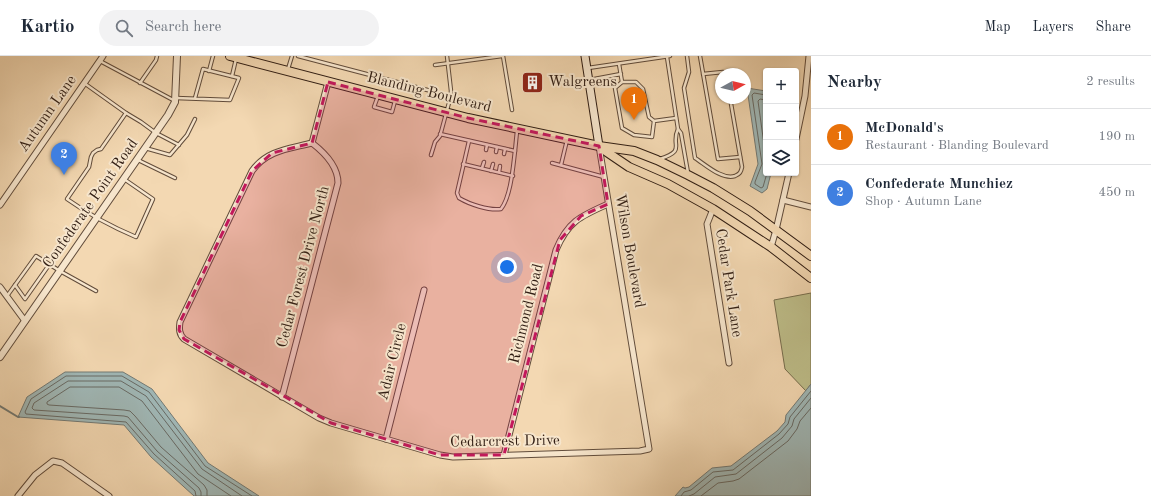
<!DOCTYPE html>
<html lang="en">
<head>
<meta charset="utf-8">
<style>
  :root { --surface:#fff; --page:#f2f2f3; --text:#1f2937; --muted:#747a83; --line:#e0e1e3; --accent:#0f766e }
  body { margin:0; font-family:"Old Standard TT",serif; background:var(--page); color:var(--text) }
  .controls { position:absolute; right:12px; top:12px; display:grid; overflow:hidden; border-radius:4px; box-shadow:0 1px 3px #0004 }
  .controls button { width:36px; height:36px; display:grid; place-items:center; padding:0; border:0; border-bottom:1px solid var(--line); background:var(--surface); color:var(--text); font:20px sans-serif }
  .compass { position:absolute; left:715px; top:12px; width:36px; height:36px; border-radius:50%; background:var(--surface); box-shadow:0 1px 3px #0004; rotate:82deg }
  .you { position:absolute; left:507px; top:211px; width:14px; height:14px; margin:-10px; border:3px solid #fff; border-radius:50%; background:#1a73e8; box-shadow:0 0 0 6px #1a73e833 }
  .badge { display:grid; place-items:center; width:26px; height:26px; border-radius:50%; background:var(--accent); color:#fff; font-size:13px; font-weight:700 }
  .pin { position:absolute; translate:-50% -33px; filter:drop-shadow(0 1px 2px #0008) }
  .pin::after { content:''; position:absolute; top:21px; width:14px; height:12px; background:inherit; clip-path:polygon(0 0,100% 0,50% 100%) }
  .list { margin:0; padding:0; list-style:none }
  h2 { display:flex; justify-content:space-between; align-items:center; height:52px; margin:0; padding:0 16px; font-size:17px }
  h2 small { font-size:13px; font-weight:400; color:var(--muted) }
  .list li { display:grid; grid-template-columns:26px 1fr auto; gap:12px; align-items:center; box-sizing:border-box; height:56px; padding:0 16px; border-top:1px solid var(--line) }
  .list b { display:block; font-size:15px; white-space:nowrap }
  .list p { margin:0; font-size:13px; white-space:nowrap; color:var(--muted) }
  .list em { font-size:13px; font-style:normal; color:var(--muted) }
  .icon { flex:none; width:22px; height:22px; fill:none; stroke:currentColor; stroke-width:2; stroke-linecap:round; stroke-linejoin:round }
  .map { position:relative; flex:none; width:811px; height:440px; overflow:hidden }
  header { display:flex; align-items:center; gap:24px; box-sizing:border-box; height:56px; padding:0 20px; background:var(--surface); border-bottom:1px solid var(--line) }
  header strong { font-size:19px }
  nav { display:flex; gap:22px; margin-inline-start:auto; font-size:14px }
  .search { width:280px; height:36px; background:var(--page); display:flex; align-items:center; gap:10px; box-sizing:border-box; padding:0 14px; border-radius:22px; color:var(--muted); font-size:15px }
  main { display:flex }
  aside { flex:1; background:var(--surface) }
  .map>svg:first-child { display:block }
  .green { fill:#bebe8a; stroke:#776e4e }
  .water { fill:#a0b8b7; stroke:#737a75 }
  .lines { fill:none; stroke-linecap:round; stroke-linejoin:round }
  .shore { stroke:#686a65; stroke-width:1 }
  .stream { stroke:#737a75; stroke-width:2 }
  .service-casing { stroke:#614c3b; stroke-width:4.5 }
  .minor-casing { stroke:#614c3b; stroke-width:7 }
  .tertiary-casing { stroke:#614c3b; stroke-width:8 }
  .secondary-casing { stroke:#301d13; stroke-width:9 }
  .primary-casing { stroke:#301d13; stroke-width:10 }
  .service { stroke:#f7e6cd; stroke-width:2.5 }
  .minor { stroke:#f7e6cd; stroke-width:5 }
  .tertiary { stroke:#f7e6cd; stroke-width:6 }
  .secondary { stroke:#f7e6cd; stroke-width:7 }
  .primary { stroke:#f3d8b2; stroke-width:8 }
  .marked { fill:#c2185b; fill-opacity:0.2; stroke:#c2185b; stroke-width:3; stroke-dasharray:8 5; stroke-linejoin:round }
  .labels { text-anchor:middle; dominant-baseline:central; stroke-width:4; stroke-linejoin:round; paint-order:stroke }
  .poi-label { font-size:15px; fill:#301d13; stroke:#f7e6cd; text-anchor:start }
  .street-label { font-size:15px; fill:#301d13; stroke:#f7e6cd }
</style>
</head>
<body>
<header>
<strong>Kartio</strong>
<div class="search"><svg class="icon" aria-label="search" viewBox="0 0 24 24"><circle cx="10" cy="10" r="6"/><path d="M15 15l6 6"/></svg>Search here</div>
<nav><a>Map</a><a>Layers</a><a>Share</a></nav>
</header>
<main>
<div class="map">
<svg width="811" height="440" viewBox="0 0 811 440">
  <rect width="100%" height="100%" fill="#f3d8b2"/>
  <filter id="stains"><feTurbulence type="fractalNoise" baseFrequency=".005" numOctaves="4"/><feColorMatrix values="0 0 0 0 .2 0 0 0 0 .09 0 0 0 0 .02 0 0 0 .5 -.17"/></filter>
  <radialGradient id="worn" r=".72"><stop offset=".6" stop-color="#630" stop-opacity="0"/><stop offset="1" stop-color="#630" stop-opacity=".3"/></radialGradient>
  <!-- green -->
  <path class="green" d="M811,237V328L806,335L785,313L774,244Z"/>
  <!-- water -->
  <g class="water">
    <path d="M747,32L766,35V117H771L767,133L762,137L750,130L758,108Z"/>
    <path d="M65,316H123L152,333L208,407L259,440H194L151,401L124,369L18,361L27,341Z"/>
    <path d="M811,328V440H675L683,431L685,432L689,431L712,412L731,410L777,375L785,366L786,359Z"/>
  </g>
  <g class="lines">
    <!-- shore -->
    <g class="shore">
      <path d="M766,39L754,37L752,39L762,108L755,126V128L761,132L763,131L767,117"/>
      <path d="M766,44L760,43L758,45L766,103"/>
      <path d="M196,440L195,435L154,398L126,366L26,358L25,356L31,343L66,320H122L149,336L205,410L252,440"/>
      <path d="M201,440V436L199,432L157,395L128,361L124,360L34,354L32,352L34,347L68,325H121L146,340L202,413L242,440"/>
      <path d="M207,440V434L204,429L161,391L135,360L130,355L124,354L49,349L47,348V346L70,331H119L142,345L198,418L231,440"/>
      <path d="M681,440L684,436L691,434L713,416L733,414L779,378L788,368L790,361L811,335"/>
      <path d="M689,440L694,438L715,421L736,418L782,382L792,370L794,363L811,342"/>
      <path d="M701,440L718,427L733,425L739,423L788,385L797,373L800,365L811,352"/>
    </g>
    <!-- stream -->
    <path class="stream" d="M0,350L18,361H19"/>
    <defs>
      <g id="service">
        <path d="M298,0L435,36"/>
        <path d="M503,0L512,54"/>
        <path d="M687,0L689,16L684,32L695,102C706,109 722,124 735,120C740,118 741,116 742,111L730,42"/>
        <path d="M700,0L718,103L740,101"/>
        <path d="M100,5L175,45"/>
        <path d="M619,8L622,26"/>
        <path d="M435,9L502,0"/>
        <path d="M588,12L670,0"/>
        <path d="M288,13L292,0"/>
        <path d="M209,15L213,0"/>
        <path d="M703,18L723,16L724,18"/>
        <path d="M232,20L236,3"/>
        <path d="M589,24L621,18"/>
        <path d="M84,27L126,57"/>
        <path d="M140,27L156,4L157,0"/>
        <path d="M378,40L374,51L392,56L395,45"/>
        <path d="M176,42L230,44L239,22L203,13L195,42"/>
        <path d="M654,65L652,81L634,79L622,72L615,32L622,26H636L643,33L649,61L654,65L676,62"/>
        <path d="M678,73L681,77L688,117"/>
        <path d="M440,78L515,95L517,75"/>
        <path d="M469,85L457,137L459,142C469,148 489,155 501,153C511,140 513,111 515,95"/>
        <path d="M145,92L170,99L187,79L195,63"/>
        <path d="M486,94L487,89"/>
        <path d="M496,96L497,91"/>
        <path d="M504,98L505,93"/>
        <path d="M431,99L435,86L440,80L450,43L451,35L447,0"/>
        <path d="M660,103C687,94 670,90 678,73L667,1"/>
        <path d="M138,104L175,122"/>
        <path d="M552,107L604,121"/>
        <path d="M463,108L513,120"/>
        <path d="M561,109L567,84"/>
        <path d="M482,112L484,106"/>
        <path d="M491,115L493,108"/>
        <path d="M499,116L500,110"/>
        <path d="M124,123L153,143L136,181C110,170 91,160 67,143L89,111L91,101L93,97L97,94L101,93L126,57L141,66L156,77L179,89"/>
        <path d="M49,209L25,243L15,229L36,200L60,215L96,235"/>
        <path d="M7,240L15,229"/>
      </g>
      <g id="minor">
        <path d="M796,83L805,40L809,0"/>
        <path d="M312,87C289,93 267,94 252,115L180,266C179,273 179,278 184,283L319,362L331,367L440,399L453,401L640,395L649,393L599,90"/>
        <path d="M312,87L328,26"/>
        <path d="M783,144L811,151"/>
        <path d="M0,149L103,0"/>
        <path d="M713,153L707,168L729,307"/>
        <path d="M771,191L776,174L789,117"/>
        <path d="M0,231L25,265"/>
        <path d="M282,341L338,127C338,110 325,97 312,87"/>
        <path d="M386,383L424,234"/>
        <path d="M504,399L556,194C568,165 581,160 608,148"/>
        <path d="M18,440L35,419L53,405L62,407L109,440"/>
      </g>
      <path id="tertiary" d="M0,301L168,59L175,46L177,0"/>
      <path id="secondary" d="M585,0L599,90"/>
      <g id="primary">
        <path d="M230,0L468,62L599,90L634,95L657,104L688,119L713,132L750,155L811,200"/>
        <path d="M601,92L629,111L668,128L713,153L771,191L811,222"/>
      </g>
    </defs>
    <!-- service casing -->
    <use href="#service" class="service-casing"/>
    <!-- minor casing -->
    <use href="#minor" class="minor-casing"/>
    <!-- tertiary casing -->
    <use href="#tertiary" class="tertiary-casing"/>
    <!-- secondary casing -->
    <use href="#secondary" class="secondary-casing"/>
    <!-- primary casing -->
    <use href="#primary" class="primary-casing"/>
    <!-- service -->
    <use href="#service" class="service"/>
    <!-- minor -->
    <use href="#minor" class="minor"/>
    <!-- tertiary -->
    <use href="#tertiary" class="tertiary"/>
    <!-- secondary -->
    <use href="#secondary" class="secondary"/>
    <!-- primary -->
    <use href="#primary" class="primary"/>
  </g>
  <!-- marked area -->
  <path class="marked" d="M328,26L468,62L599,90L608,148L581,160L560,184L504,399H440L331,367L184,283L179,274L180,266L252,115L272,97L312,87Z"/>
  <!-- icons -->
  <defs>
    <symbol id="building-square" viewBox="-11 -11 22 22"><rect x="-9" y="-9" width="18" height="18" rx="4" fill="#8f2418" stroke="#f7e6cd"/><path d="M-4-6H4V6H1V3H-1V6H-4ZM-2.5-4.3h1.7v1.8h-1.7ZM.8-4.3h1.7v1.8H.8ZM-2.5-1h1.7V.8h-1.7ZM.8-1h1.7V.8H.8Z" fill="#fff"/></symbol>
  </defs>
  <g fill-rule="evenodd">
    <use href="#building-square" x="520" y="14" width="25" height="25"/>
  </g>
  <g class="labels">
    <!-- poi labels -->
    <g class="poi-label">
      <text x="548" y="26">Walgreens</text>
    </g>
    <!-- street labels -->
    <g class="street-label">
      <text transform="translate(429 37) rotate(14)">Blanding Boulevard</text>
      <text transform="translate(48 58) rotate(-55)">Autumn Lane</text>
      <text transform="translate(91 148) rotate(-55)">Confederate Point Road</text>
      <text transform="translate(629 195) rotate(80)">Wilson Boulevard</text>
      <text transform="translate(304 211) rotate(-75)">Cedar Forest Drive North</text>
      <text transform="translate(728 227) rotate(81)">Cedar Park Lane</text>
      <text transform="translate(527 258) rotate(-76)">Richmond Road</text>
      <text transform="translate(393 306) rotate(-76)">Adair Circle</text>
      <text transform="translate(505 386) rotate(-1)">Cedarcrest Drive</text>
    </g>
  </g>
  <rect width="100%" height="100%" filter="url(#stains)"/>
  <rect width="100%" height="100%" fill="url(#worn)"/>
</svg>
<div class="controls">
<button>+</button>
<button>−</button>
<button><svg class="icon" aria-label="layers" viewBox="0 0 24 24"><path d="M12 4l9 5-9 5-9-5zM3 14l9 5 9-5"/></svg></button>
</div>
<svg class="compass" viewBox="-18 -18 36 36"><path d="M0-13l5 13h-10z" fill="#e53935"/><path d="M0 13l5-13h-10z" fill="#747a83"/></svg>
<div class="you"></div>
<div class="pin badge" style="left:634px;top:64px;background:#e8710a">1</div>
<div class="pin badge" style="left:64px;top:119px;background:#3f7fe0">2</div>
</div>
<aside>
<h2>Nearby<small>2 results</small></h2>
<ul class="list">
<li><span class="badge" style="background:#e8710a">1</span><div><b>McDonald's</b><p>Restaurant · Blanding Boulevard</p></div><em>190 m</em></li>
<li><span class="badge" style="background:#3f7fe0">2</span><div><b>Confederate Munchiez</b><p>Shop · Autumn Lane</p></div><em>450 m</em></li>
</ul>
</aside>
</main>
</body>
</html>
